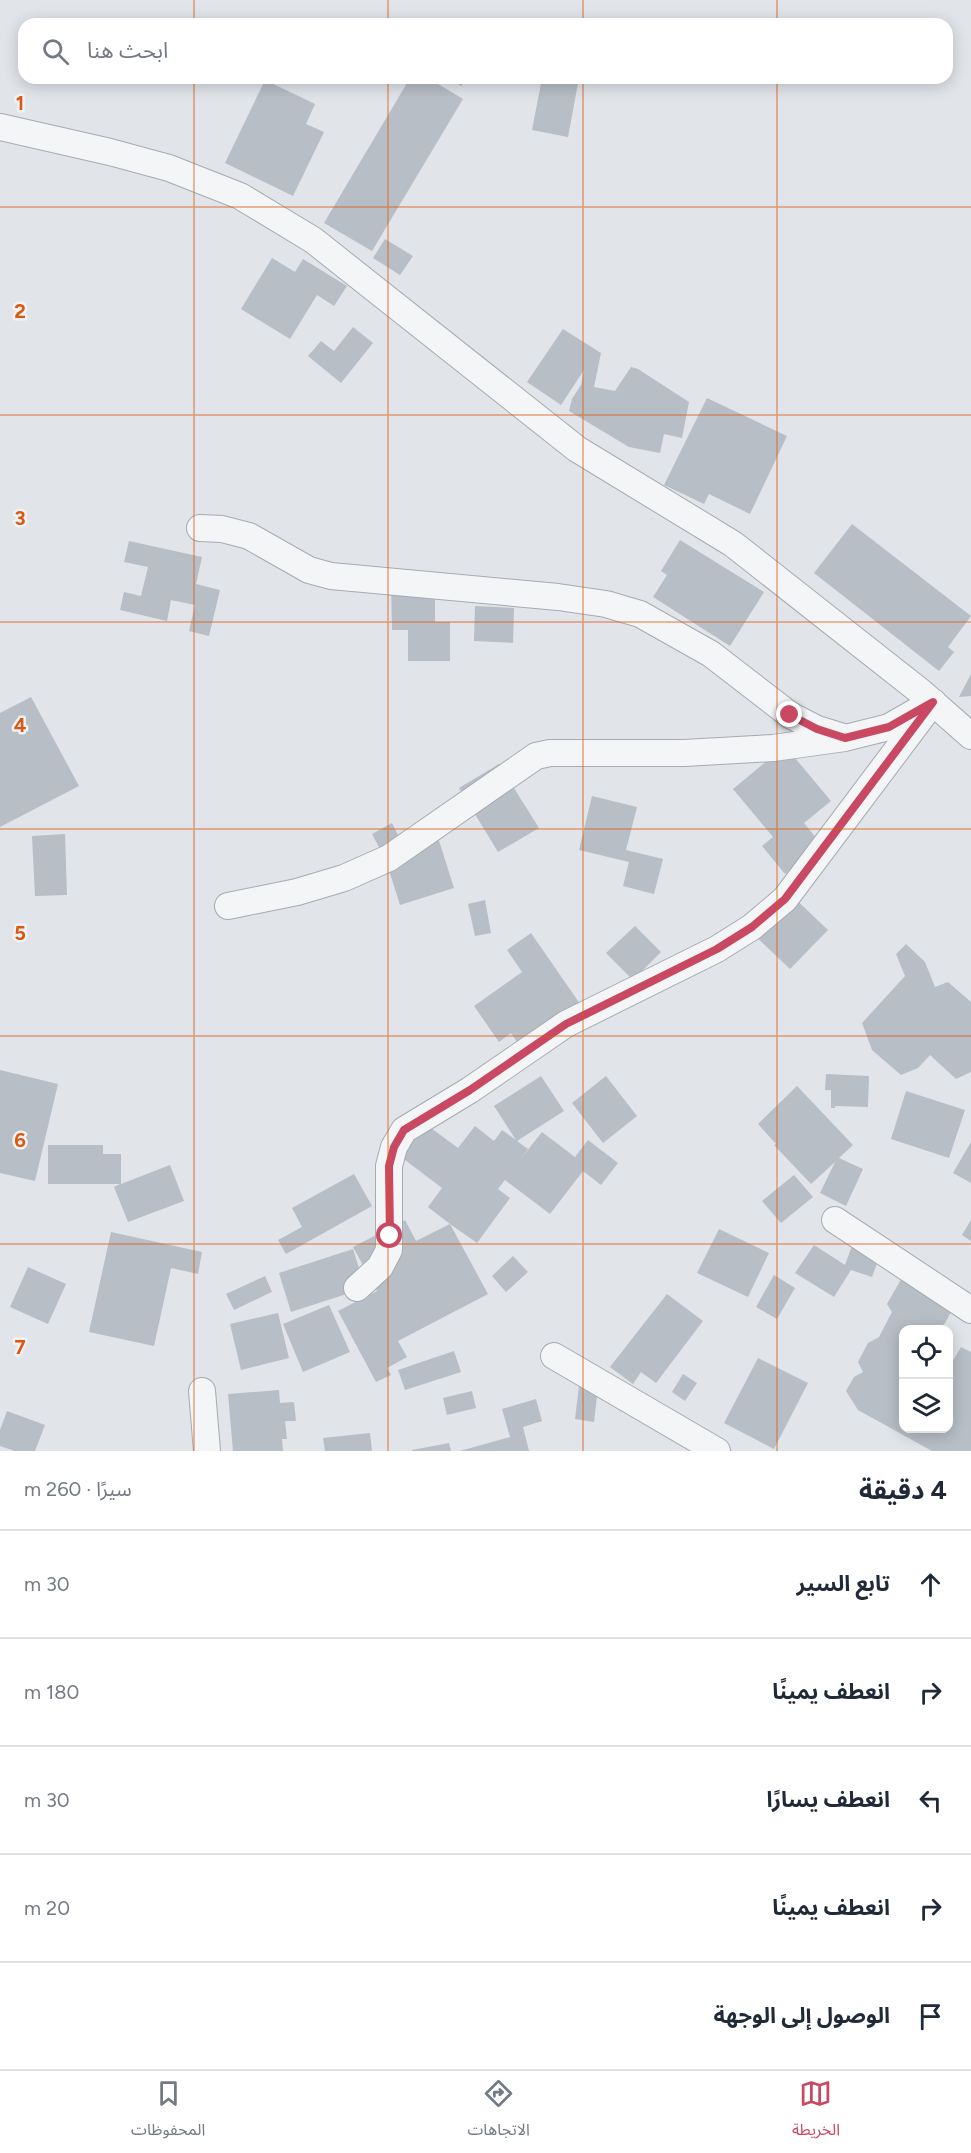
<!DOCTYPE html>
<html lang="ar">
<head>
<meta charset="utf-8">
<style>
  :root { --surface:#fff; --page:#f6f6f7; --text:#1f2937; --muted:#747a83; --line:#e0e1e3; --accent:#ca4962 }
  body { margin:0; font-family:Figtree,"Noto Sans Arabic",sans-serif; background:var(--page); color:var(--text); direction:rtl }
  .controls { position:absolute; right:18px; bottom:18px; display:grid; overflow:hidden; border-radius:12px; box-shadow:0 3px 15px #0003 }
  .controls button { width:54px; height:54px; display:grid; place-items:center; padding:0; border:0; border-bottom:2px solid var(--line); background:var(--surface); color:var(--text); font:30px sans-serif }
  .stop { position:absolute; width:18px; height:18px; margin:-14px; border:4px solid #ca4962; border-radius:50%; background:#fff }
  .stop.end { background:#ca4962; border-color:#fff; box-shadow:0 2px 6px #0008 }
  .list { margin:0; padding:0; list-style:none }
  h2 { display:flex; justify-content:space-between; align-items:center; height:78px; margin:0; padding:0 24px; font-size:26px }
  h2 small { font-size:20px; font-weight:400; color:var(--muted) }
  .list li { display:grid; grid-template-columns:39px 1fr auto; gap:18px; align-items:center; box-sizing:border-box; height:108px; padding:0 24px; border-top:2px solid var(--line) }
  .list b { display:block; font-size:22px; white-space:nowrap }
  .list em { font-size:20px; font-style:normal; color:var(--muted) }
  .icon { flex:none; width:33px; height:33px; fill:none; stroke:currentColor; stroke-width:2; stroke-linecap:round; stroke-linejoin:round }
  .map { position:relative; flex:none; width:971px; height:1451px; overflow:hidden; direction:ltr }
  .search { position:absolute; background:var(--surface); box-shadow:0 3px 15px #0003; left:18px; right:18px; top:18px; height:66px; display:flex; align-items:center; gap:15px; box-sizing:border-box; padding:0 21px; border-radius:18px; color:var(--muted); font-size:22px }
  .sheet { height:618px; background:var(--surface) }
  nav { display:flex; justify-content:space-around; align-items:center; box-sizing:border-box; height:84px; border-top:2px solid var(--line); background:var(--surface); font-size:16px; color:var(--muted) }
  nav a { display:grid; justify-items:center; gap:3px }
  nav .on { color:var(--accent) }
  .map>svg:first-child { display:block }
  .building { fill:#b8bec6 }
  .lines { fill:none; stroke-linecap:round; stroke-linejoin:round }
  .street-casing { stroke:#a6abb3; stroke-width:28 }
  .street { stroke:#f3f5f7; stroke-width:26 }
  .route { stroke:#ca4962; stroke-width:8 }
  .grid { fill:none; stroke:#de570f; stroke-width:1.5; stroke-opacity:0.55 }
  .grid-label { font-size:20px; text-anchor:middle; font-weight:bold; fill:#de570f; stroke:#f0f3f6; stroke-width:5; stroke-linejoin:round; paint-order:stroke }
</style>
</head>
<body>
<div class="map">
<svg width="971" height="1451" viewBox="0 0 971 1451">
  <rect width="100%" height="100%" fill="#e1e4e9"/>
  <!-- building -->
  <g class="building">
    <path d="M410,78H428L463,99L372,251L324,223Z"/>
    <path d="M451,78H467L461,86Z"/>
    <path d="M542,78H579L568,137L532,130Z"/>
    <path d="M265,80L315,104L306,124L324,132L293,196L225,163Z"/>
    <path d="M385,239L413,256L400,275L373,258Z"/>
    <path d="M272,258L295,272L303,259L347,286L334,306L317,295L290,339L241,309Z"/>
    <path d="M353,327L373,343L341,383L308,356L321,341L334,351Z"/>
    <path d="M563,329L601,353L594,387L615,391L631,367L638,369L689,402L682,438L664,434L660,453L629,447L569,411L572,399L581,385L584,370L561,405L527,382Z"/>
    <path d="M707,398L787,436L750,514L709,494L704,504L664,485Z"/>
    <path d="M852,524L971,616L948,647L954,652L939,671L814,573Z"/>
    <path d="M680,540L764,592L730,646L653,597L667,575L661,571Z"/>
    <path d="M129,541L202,557L196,584L220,590L209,636L189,631L195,605L171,600L167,621L120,610L124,592L141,596L148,567L124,562Z"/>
    <path d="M391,585H435V622H450V661H408V630H392Z"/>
    <path d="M475,606L514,608L513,643L474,641Z"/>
    <path d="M971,674V696L959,697Z"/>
    <path d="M31,697L79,786L0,827V713Z"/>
    <path d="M785,746L831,801L804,823L821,844L785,874L762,846L773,837L733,789Z"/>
    <path d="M499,764L539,828L498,852L459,788Z"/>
    <path d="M592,796L637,807L626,850L663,859L654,894L623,886L629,862L579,850Z"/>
    <path d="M392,823L400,839L435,828L454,888L400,905L382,848L380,849L372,834Z"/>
    <path d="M65,834L67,895L35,896L32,836Z"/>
    <path d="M789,893L828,930L790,969L751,932Z"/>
    <path d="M485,900L491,933L475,936L468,904Z"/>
    <path d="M635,926L661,952L633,980L606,953Z"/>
    <path d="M531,933L585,1011L524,1052L511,1033L499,1042L474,1006L522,972L507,950Z"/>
    <path d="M906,944L925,962L935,987L948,982L971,1002V1072L956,1079L930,1055L918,1068L901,1075L872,1050L862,1023L905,976L896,954Z"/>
    <path d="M0,1070L58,1084L35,1181L0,1173Z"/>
    <path d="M826,1074L869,1076L868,1107L835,1106V1108H831V1090H825Z"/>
    <path d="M541,1076L564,1111L517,1141L528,1149L519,1161L542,1132L575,1157L588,1140L618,1163L601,1185L583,1171L550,1214L505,1180L498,1189L510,1198L477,1243L450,1224L488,1294L398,1341L407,1357L387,1368L391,1375L376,1382L338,1311L377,1291L353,1247L405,1220L416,1241L450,1224L428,1207L442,1188L392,1150L416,1117L458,1148L475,1126L494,1141L502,1130L516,1140L494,1106Z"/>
    <path d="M606,1076L637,1116L603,1143L572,1103Z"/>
    <path d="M797,1086L853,1145L839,1158L863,1169L846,1206L820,1193L835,1162L811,1184L774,1145L776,1144L758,1124Z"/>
    <path d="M906,1091L965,1110L949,1158L891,1139Z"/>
    <path d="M971,1142V1183L953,1173Z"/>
    <path d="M48,1145H103V1154H121V1184L170,1165L184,1201L128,1222L114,1187L120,1184H48Z"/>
    <path d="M354,1174L372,1206L286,1254L278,1240L302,1227L292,1208Z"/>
    <path d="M794,1175L813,1197L781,1223L762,1201Z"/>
    <path d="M971,1220V1241L962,1235Z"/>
    <path d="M719,1229L769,1253L748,1297L697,1273Z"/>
    <path d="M111,1232L202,1252L198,1274L171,1268L154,1346L89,1332Z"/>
    <path d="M857,1232L885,1242L872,1277L851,1270L834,1297L795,1273L814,1245L845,1265Z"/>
    <path d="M353,1249L365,1288L291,1312L279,1273Z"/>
    <path d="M513,1256L528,1272L506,1292L492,1276Z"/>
    <path d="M28,1267L66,1284L48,1324L10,1307Z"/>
    <path d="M904,1274L956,1303L945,1323L939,1330H904V1428H948V1369L961,1347L971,1352V1451H932L858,1410L846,1391L854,1377L863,1372L858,1362L868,1343L879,1337L892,1312L887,1304Z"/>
    <path d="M774,1275L795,1288L777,1319L756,1307Z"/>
    <path d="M265,1276L272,1292L234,1310L226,1294Z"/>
    <path d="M667,1294L703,1321L656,1383L641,1372L633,1384L610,1367Z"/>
    <path d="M329,1305L350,1352L303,1372L283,1324Z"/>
    <path d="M278,1313L289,1358L241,1370L230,1324Z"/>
    <path d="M454,1351L461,1372L405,1390L398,1370Z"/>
    <path d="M758,1358L808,1383L774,1449L724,1423Z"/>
    <path d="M683,1374L697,1383L685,1401L672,1392Z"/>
    <path d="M579,1386L598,1388L594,1422L575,1419Z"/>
    <path d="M279,1390L280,1403L294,1402L296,1421H285L287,1439H282L283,1451H233L228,1394Z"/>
    <path d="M472,1391L476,1408L447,1415L443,1398Z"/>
    <path d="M536,1399L542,1421L523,1427L529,1451H460L510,1437L502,1409Z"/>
    <path d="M7,1411L45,1425L35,1451H15L0,1446V1430Z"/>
    <path d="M370,1433L372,1451H325L323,1438Z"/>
    <path d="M449,1443L451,1451H412V1450Z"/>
  </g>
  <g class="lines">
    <defs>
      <g id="street">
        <path d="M0,127L110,152L169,168L240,196L313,240L577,449L733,544L921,692L971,736"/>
        <path d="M200,528L222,529L249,536L309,570L331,576L558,597L606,604L640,614L711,654L790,715L817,729L843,737"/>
        <path d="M228,906L297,892L344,878L389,858L536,756L550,753H684L773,748L845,738L889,727L924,707"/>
        <path d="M835,1220L971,1310"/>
        <path d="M357,1288L380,1267L389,1250V1166L394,1147L404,1130L470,1090L566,1024L717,949L752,927L785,899L933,702"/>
        <path d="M554,1356L717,1451"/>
        <path d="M202,1391L207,1451"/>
      </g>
    </defs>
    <!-- street casing -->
    <use href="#street" class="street-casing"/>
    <!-- street -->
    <use href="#street" class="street"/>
  </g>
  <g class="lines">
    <!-- route -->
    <path class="route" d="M390,1236L389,1166L394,1147L404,1130L470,1090L566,1024L717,949L752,927L785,899L933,702L889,727L845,738L817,729L790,715"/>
  </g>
  <!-- grid -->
  <path class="grid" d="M194,0V24M388,0V24M583,0V24M777,0V24M194,78V1451M388,78V1451M583,78V1451M777,78V1451M0,207H971M0,415H971M0,622H971M0,829H971M0,1036H971M0,1244H971"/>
  <g class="grid-label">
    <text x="20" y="110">1</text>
    <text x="20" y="318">2</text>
    <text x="20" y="525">3</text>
    <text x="20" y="732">4</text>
    <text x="20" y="940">5</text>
    <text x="20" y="1147">6</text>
    <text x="20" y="1354">7</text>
  </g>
</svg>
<div class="controls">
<button><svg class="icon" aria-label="locate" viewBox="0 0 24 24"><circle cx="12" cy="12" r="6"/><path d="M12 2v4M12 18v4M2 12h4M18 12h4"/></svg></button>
<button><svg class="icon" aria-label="layers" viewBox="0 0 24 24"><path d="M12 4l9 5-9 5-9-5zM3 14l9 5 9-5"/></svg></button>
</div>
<div class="stop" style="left:390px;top:1236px"></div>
<div class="stop end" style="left:790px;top:715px"></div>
<div class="search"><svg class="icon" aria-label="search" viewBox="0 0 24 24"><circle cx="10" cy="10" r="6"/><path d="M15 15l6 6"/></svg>ابحث هنا</div>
</div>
<section class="sheet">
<h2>4 دقيقة<small>سيرًا · 260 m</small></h2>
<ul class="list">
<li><svg class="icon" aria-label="ahead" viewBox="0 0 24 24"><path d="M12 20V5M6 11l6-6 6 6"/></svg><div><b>تابع السير</b></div><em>30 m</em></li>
<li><svg class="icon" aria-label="right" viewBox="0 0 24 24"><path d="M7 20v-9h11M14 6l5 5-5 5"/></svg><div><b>انعطف يمينًا</b></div><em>180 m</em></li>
<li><svg class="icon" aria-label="left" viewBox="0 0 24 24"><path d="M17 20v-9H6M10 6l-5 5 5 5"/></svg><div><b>انعطف يسارًا</b></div><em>30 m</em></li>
<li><svg class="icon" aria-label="right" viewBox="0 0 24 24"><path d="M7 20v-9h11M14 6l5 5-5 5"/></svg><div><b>انعطف يمينًا</b></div><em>20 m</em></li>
<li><svg class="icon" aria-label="arrive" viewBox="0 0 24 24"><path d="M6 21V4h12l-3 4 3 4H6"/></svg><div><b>الوصول إلى الوجهة</b></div></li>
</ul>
</section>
<nav>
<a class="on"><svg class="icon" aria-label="map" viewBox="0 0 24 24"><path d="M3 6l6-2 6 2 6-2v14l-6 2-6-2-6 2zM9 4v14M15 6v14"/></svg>الخريطة</a>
<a><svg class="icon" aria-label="directions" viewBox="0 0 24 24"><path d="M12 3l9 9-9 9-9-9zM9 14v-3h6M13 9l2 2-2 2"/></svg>الاتجاهات</a>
<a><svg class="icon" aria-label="saved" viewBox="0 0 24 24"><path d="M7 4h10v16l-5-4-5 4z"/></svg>المحفوظات</a>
</nav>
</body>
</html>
